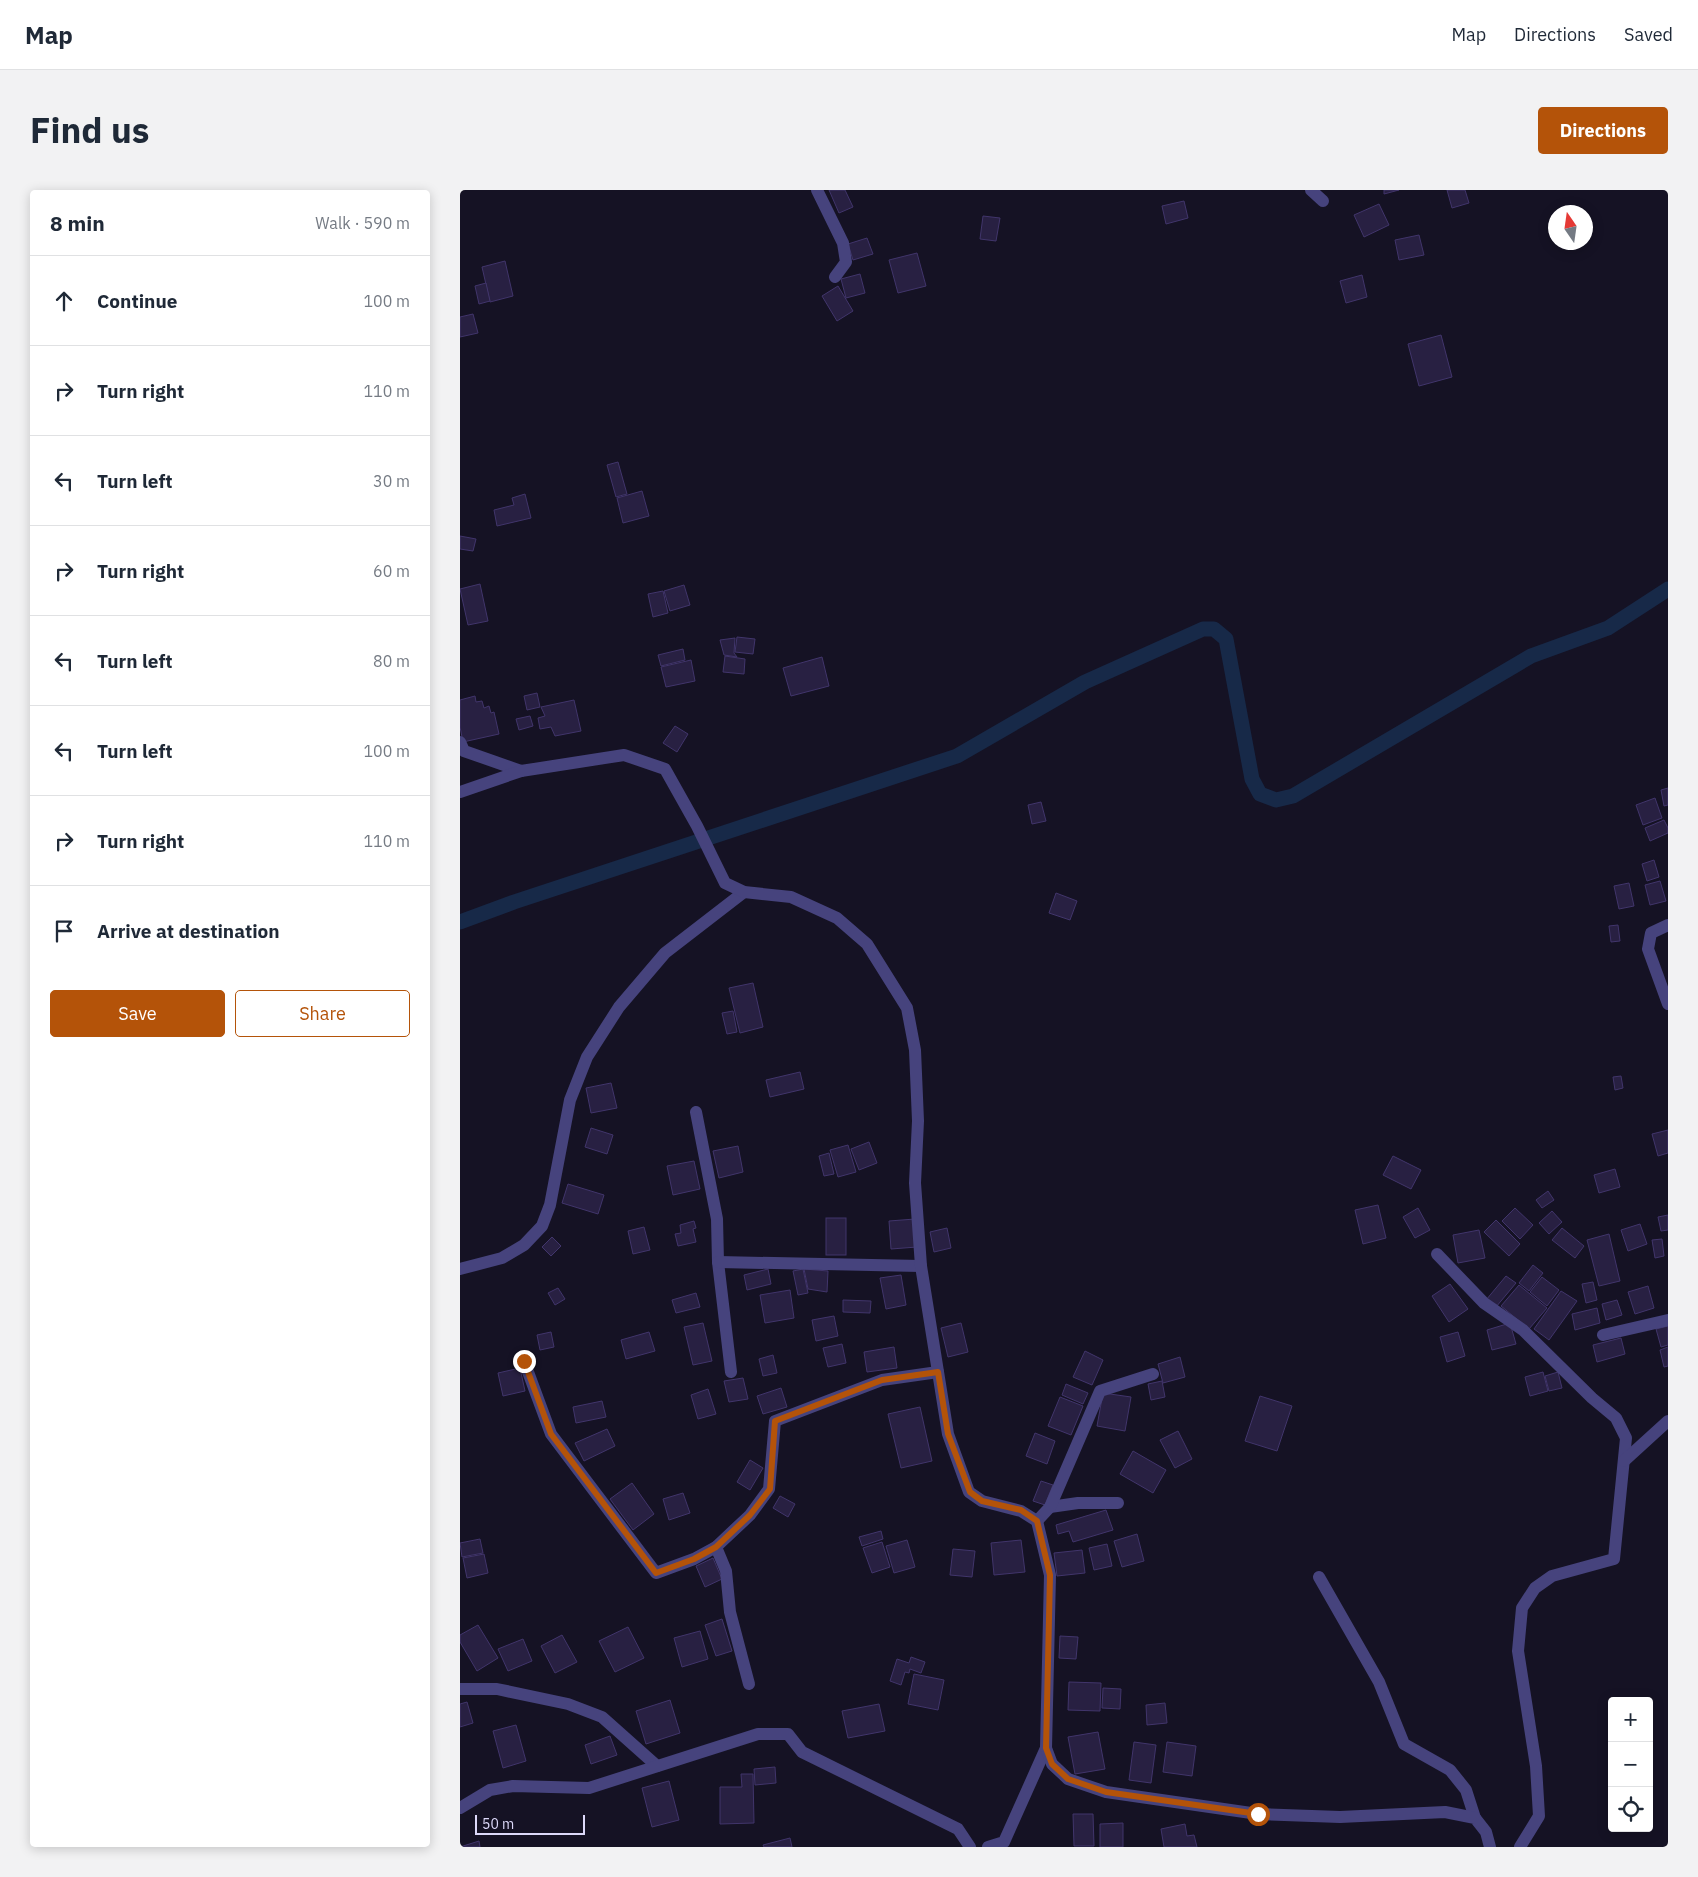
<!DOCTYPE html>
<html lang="en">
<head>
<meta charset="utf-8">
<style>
  :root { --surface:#fff; --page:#f2f2f3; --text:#1f2937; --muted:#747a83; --line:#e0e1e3; --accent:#b45309 }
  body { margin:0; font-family:"IBM Plex Sans",sans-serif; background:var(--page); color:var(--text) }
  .controls { position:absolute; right:15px; bottom:15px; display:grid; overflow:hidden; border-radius:5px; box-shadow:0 2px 12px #0003 }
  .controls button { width:45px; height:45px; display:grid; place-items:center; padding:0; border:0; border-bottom:1px solid var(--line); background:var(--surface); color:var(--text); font:25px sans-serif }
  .compass { position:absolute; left:1088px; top:15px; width:45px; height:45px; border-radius:50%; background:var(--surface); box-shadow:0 2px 12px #0003; rotate:347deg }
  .scale { position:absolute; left:15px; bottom:12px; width:110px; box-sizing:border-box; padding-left:5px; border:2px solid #ddd9fa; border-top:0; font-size:14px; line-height:18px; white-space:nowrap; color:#ddd9fa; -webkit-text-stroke:4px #151224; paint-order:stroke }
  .stop { position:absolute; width:15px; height:15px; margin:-11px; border:4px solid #b45309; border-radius:50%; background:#fff }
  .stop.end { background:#b45309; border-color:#fff; box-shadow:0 1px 5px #0008 }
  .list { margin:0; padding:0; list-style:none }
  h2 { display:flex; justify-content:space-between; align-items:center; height:65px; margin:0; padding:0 20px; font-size:21px }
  h2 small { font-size:16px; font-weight:400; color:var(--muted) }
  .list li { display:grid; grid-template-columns:32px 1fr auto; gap:15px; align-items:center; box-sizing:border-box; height:90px; padding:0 20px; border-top:1px solid var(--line) }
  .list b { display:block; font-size:19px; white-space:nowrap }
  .list em { font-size:16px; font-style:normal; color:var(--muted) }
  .actions { display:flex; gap:10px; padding:15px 20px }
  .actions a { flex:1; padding:11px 0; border:1px solid var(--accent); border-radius:5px; text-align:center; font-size:18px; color:var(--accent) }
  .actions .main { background:var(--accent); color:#fff }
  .icon { flex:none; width:28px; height:28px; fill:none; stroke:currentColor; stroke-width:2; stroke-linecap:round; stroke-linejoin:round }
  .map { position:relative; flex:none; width:1208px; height:1657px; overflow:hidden; border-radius:5px }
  header { display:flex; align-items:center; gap:30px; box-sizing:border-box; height:70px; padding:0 25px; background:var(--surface); border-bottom:1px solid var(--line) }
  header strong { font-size:24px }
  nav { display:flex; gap:28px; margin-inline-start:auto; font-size:18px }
  .intro { display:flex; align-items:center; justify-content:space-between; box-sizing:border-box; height:120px; padding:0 30px }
  h1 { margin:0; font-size:35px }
  .button { padding:12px 22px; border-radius:5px; background:var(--accent); color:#fff; font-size:18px; font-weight:700 }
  main { display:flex; gap:30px; padding:0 30px }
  aside { flex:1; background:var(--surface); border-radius:5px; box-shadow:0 2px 12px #0003 }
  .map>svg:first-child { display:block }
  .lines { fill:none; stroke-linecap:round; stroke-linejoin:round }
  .canal { stroke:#172948; stroke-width:15 }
  .building { fill:#282042; stroke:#41356b }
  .minor { stroke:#46437d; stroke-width:12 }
  .tertiary { stroke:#46437d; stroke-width:12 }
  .route { stroke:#b45309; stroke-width:6 }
</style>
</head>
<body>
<header>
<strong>Map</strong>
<nav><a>Map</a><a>Directions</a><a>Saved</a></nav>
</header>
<div class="intro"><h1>Find us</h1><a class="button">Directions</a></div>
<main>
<aside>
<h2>8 min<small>Walk · 590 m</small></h2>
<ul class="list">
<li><svg class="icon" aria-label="ahead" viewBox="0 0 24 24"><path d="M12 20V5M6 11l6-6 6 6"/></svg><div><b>Continue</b></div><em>100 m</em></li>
<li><svg class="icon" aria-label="right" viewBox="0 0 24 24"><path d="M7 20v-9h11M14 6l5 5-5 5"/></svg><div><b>Turn right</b></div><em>110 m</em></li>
<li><svg class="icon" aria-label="left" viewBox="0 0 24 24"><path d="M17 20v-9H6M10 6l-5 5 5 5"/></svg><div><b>Turn left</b></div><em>30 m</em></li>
<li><svg class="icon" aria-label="right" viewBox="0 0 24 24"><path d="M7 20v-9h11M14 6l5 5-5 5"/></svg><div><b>Turn right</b></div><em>60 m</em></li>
<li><svg class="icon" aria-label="left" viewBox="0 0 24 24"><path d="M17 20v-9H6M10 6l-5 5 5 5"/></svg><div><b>Turn left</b></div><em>80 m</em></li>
<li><svg class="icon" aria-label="left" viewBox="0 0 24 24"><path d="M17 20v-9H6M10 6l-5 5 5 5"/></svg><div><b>Turn left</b></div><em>100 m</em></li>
<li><svg class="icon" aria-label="right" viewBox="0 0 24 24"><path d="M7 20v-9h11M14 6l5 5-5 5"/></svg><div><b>Turn right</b></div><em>110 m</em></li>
<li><svg class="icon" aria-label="arrive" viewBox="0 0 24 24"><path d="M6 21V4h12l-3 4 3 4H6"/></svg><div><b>Arrive at destination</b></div></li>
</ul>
<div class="actions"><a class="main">Save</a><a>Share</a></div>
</aside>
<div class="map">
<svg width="1208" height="1657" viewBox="0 0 1208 1657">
  <rect width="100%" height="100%" fill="#151224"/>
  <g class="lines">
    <!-- canal -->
    <path class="canal" d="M0,732L54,712L497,566L625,492L743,439H754L766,449L792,589L800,604L816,610L833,606L1071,466L1148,438L1208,399"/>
  </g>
  <!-- building -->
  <g class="building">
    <path d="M369,0H385L393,17L379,23Z"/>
    <path d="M924,0H939L924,4Z"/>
    <path d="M987,0H1005L1009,13L992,18Z"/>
    <path d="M724,11L728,28L706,34L702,16Z"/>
    <path d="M919,14L929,35L904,47L894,25Z"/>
    <path d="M523,26L540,28L536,51L520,49Z"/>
    <path d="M959,45L964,65L939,70L935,50Z"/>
    <path d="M407,48L413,64L393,70L388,54Z"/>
    <path d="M457,63L466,96L438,103L429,70Z"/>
    <path d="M45,71L53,106L30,112L22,77Z"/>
    <path d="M400,84L405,103L386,108L381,89Z"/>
    <path d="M902,85L907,107L886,113L880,91Z"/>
    <path d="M26,93L30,111L19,114L15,96Z"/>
    <path d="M378,96L393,121L377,131L362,106Z"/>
    <path d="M13,124L18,143L0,147V127Z"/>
    <path d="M981,145L992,187L959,196L948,154Z"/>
    <path d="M158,272L167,304L156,307L147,275Z"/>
    <path d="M182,301L189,326L163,333L157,308Z"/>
    <path d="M65,304L71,328L37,336L34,320L54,315L52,308Z"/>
    <path d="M0,346L16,349L13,361L0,359Z"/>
    <path d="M20,394L28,431L8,435L0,399Z"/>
    <path d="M224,395L230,415L210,421L204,401Z"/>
    <path d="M203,401L208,423L193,427L188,404Z"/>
    <path d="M277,447L295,449L293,464L275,462Z"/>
    <path d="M275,448L274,463L277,467L264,465L260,450Z"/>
    <path d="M223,459L225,470L201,476L198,465Z"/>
    <path d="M265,466L285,469L284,484L263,482Z"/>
    <path d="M362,467L369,496L331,506L323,478Z"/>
    <path d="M231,470L235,491L206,497L201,477Z"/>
    <path d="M77,503L80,517L67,520L64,506Z"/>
    <path d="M15,506L16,512L22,511L24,518L29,516L31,523L34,522L39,544L3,552L0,537V510Z"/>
    <path d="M114,510L121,541L95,546L91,537L80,539L78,528L85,526L81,517Z"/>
    <path d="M70,526L73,536L59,540L56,529Z"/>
    <path d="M215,536L228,544L217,562L203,553Z"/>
    <path d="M1208,598V615L1204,616L1201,600Z"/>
    <path d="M1195,608L1202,628L1183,635L1176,615Z"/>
    <path d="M581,612L586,631L572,634L568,615Z"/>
    <path d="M1204,630L1208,638V643L1190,651L1185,638Z"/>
    <path d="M1194,670L1199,687L1187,691L1182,674Z"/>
    <path d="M1200,691L1206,711L1190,715L1185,695Z"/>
    <path d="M1169,693L1174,716L1159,719L1154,696Z"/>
    <path d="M596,703L617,711L610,730L589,723Z"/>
    <path d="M1158,735L1160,751L1151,752L1149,736Z"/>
    <path d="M293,793L303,837L280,843L269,798Z"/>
    <path d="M273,821L277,842L267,844L262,823Z"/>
    <path d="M340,882L344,899L310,907L306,890Z"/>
    <path d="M1161,886L1163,898L1155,900L1153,887Z"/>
    <path d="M151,893L157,918L131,923L126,898Z"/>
    <path d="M131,938L153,945L147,964L125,957Z"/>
    <path d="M1208,940V963L1198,966L1192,944Z"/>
    <path d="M409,952L417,973L399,980L391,959Z"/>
    <path d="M388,955L396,982L378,987L370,960Z"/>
    <path d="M278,956L283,982L259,988L253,961Z"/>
    <path d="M369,963L374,984L364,986L359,966Z"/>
    <path d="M933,966L961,980L951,999L923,985Z"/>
    <path d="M234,971L240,999L213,1005L207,976Z"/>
    <path d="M1155,979L1160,997L1139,1003L1134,985Z"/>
    <path d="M108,994L144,1005L138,1024L102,1013Z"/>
    <path d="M1088,1001L1094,1010L1082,1018L1076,1010Z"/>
    <path d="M918,1015L926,1048L903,1054L895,1020Z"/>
    <path d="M958,1018L970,1040L955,1048L943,1027Z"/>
    <path d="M1055,1018L1073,1035L1060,1049L1042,1031Z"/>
    <path d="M1092,1021L1102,1032L1089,1044L1079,1033Z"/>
    <path d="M1208,1025V1040L1201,1041L1198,1027Z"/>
    <rect x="366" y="1028" width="20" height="37"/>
    <path d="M455,1029L457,1057L431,1059L429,1031Z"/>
    <path d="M1036,1030L1060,1054L1049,1066L1024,1042Z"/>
    <path d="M234,1031L236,1038L233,1039L236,1052L218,1056L215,1044L221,1043L220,1035Z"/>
    <path d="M1180,1034L1187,1054L1168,1061L1161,1040Z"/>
    <path d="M184,1037L190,1060L173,1064L168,1041Z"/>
    <path d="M487,1038L491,1058L474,1062L470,1042Z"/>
    <path d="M1102,1038L1124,1056L1115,1068L1092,1050Z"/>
    <path d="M1019,1040L1025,1068L998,1073L993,1045Z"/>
    <path d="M1149,1044L1160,1091L1139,1096L1127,1050Z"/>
    <path d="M92,1047L101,1056L91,1066L82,1057Z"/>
    <path d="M1202,1049L1204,1066L1195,1068L1192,1050Z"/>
    <path d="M1073,1075L1083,1083L1069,1101L1059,1093Z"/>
    <path d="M308,1079L311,1094L287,1100L284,1085Z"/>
    <path d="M343,1079L348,1103L338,1105L333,1081Z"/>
    <path d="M344,1079L368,1081L367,1102L348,1099Z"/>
    <path d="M441,1085L446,1115L426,1119L420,1088Z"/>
    <path d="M1046,1086L1056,1093L1036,1117L1026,1110Z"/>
    <path d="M1082,1087L1099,1100L1087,1116L1070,1102Z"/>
    <path d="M1133,1092L1137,1110L1126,1113L1122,1094Z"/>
    <path d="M990,1094L1008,1119L989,1132L972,1106Z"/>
    <path d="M1059,1095L1087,1118L1069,1139L1041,1116Z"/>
    <path d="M1188,1096L1194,1118L1175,1124L1168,1102Z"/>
    <path d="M98,1098L105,1109L95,1115L88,1103Z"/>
    <path d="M330,1100L334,1128L305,1133L300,1105Z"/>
    <path d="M1101,1101L1117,1111L1089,1150L1074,1139Z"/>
    <path d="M236,1103L240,1117L216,1123L212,1110Z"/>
    <path d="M383,1110L411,1111L410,1123L383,1122Z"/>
    <path d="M1157,1110L1162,1125L1146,1130L1142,1114Z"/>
    <path d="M1137,1118L1140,1133L1115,1140L1112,1124Z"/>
    <path d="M374,1126L378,1146L356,1151L352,1130Z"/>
    <path d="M243,1133L252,1171L233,1175L224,1137Z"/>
    <path d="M501,1133L508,1162L488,1167L481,1138Z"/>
    <path d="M1050,1133L1056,1154L1032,1160L1027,1140Z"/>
    <path d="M1208,1136V1155L1201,1157L1196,1139Z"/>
    <path d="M91,1142L94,1157L80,1160L77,1145Z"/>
    <path d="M189,1142L195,1161L166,1169L161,1150Z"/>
    <path d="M998,1142L1005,1166L987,1172L980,1147Z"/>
    <path d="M1161,1148L1165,1164L1137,1172L1133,1155Z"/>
    <path d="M382,1154L386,1173L368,1177L363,1158Z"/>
    <path d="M434,1157L437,1178L407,1182L404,1162Z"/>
    <path d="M1208,1157V1176L1204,1177L1200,1160Z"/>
    <path d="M625,1161L643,1170L632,1195L613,1187Z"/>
    <path d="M313,1165L317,1183L303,1186L299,1169Z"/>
    <path d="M720,1167L725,1187L703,1193L698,1174Z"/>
    <path d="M60,1178L65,1201L43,1206L38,1183Z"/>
    <path d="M1083,1182L1088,1201L1070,1206L1065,1187Z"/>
    <path d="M1098,1182L1102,1198L1089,1201L1085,1186Z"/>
    <path d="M283,1188L288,1209L269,1212L264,1191Z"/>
    <path d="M702,1191L705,1207L691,1210L688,1194Z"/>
    <path d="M606,1194L628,1203L623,1214L602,1205Z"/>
    <path d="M321,1198L327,1217L303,1224L297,1206Z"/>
    <path d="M248,1199L256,1224L238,1229L231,1205Z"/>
    <path d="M643,1203L671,1207L665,1241L637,1236Z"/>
    <path d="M800,1206L832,1216L817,1261L785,1251Z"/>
    <path d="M600,1207L623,1216L611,1245L588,1236Z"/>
    <path d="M142,1211L146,1227L116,1233L113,1217Z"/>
    <path d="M460,1217L472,1271L441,1278L428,1224Z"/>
    <path d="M147,1239L155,1256L124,1271L115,1253Z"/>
    <path d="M718,1241L732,1269L715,1278L700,1250Z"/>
    <path d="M575,1243L595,1251L587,1274L566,1266Z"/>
    <path d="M673,1261L706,1280L693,1303L660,1284Z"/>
    <path d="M290,1270L303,1278L290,1300L277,1292Z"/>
    <path d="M581,1291L593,1295L585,1315L573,1311Z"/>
    <path d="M172,1293L194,1324L173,1340L150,1309Z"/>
    <path d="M223,1303L230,1323L209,1330L203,1309Z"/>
    <path d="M320,1306L335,1314L328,1327L313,1318Z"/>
    <path d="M646,1320L653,1340L613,1352L609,1341L598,1344L596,1335Z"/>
    <path d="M421,1341L423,1349L402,1356L399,1347Z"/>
    <path d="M677,1344L684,1371L662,1377L654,1351Z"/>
    <path d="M20,1349L23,1363L2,1367L0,1353Z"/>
    <path d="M447,1350L455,1377L434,1383L426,1356Z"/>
    <path d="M561,1350L565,1382L534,1385L531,1353Z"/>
    <path d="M422,1352L430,1377L412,1383L403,1358Z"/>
    <path d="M647,1354L652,1376L634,1380L629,1358Z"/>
    <path d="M493,1359L515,1361L512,1387L490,1385Z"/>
    <path d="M622,1360L625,1383L597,1386L594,1363Z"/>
    <path d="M24,1364L28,1383L7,1388L3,1368Z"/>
    <path d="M253,1368L262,1389L245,1397L236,1376Z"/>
    <path d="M262,1429L272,1461L256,1466L245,1435Z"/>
    <path d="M18,1435L38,1468L17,1481L0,1452V1445Z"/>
    <path d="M168,1437L184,1468L155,1482L139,1451Z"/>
    <path d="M240,1441L248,1469L222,1477L214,1448Z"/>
    <path d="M102,1445L117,1472L95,1483L81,1456Z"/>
    <path d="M600,1446L618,1447L616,1469L599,1468Z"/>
    <path d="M63,1449L72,1471L48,1481L38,1459Z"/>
    <path d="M451,1467L465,1472L461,1483L450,1479L449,1483L445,1482L441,1495L430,1491L437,1469L449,1473Z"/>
    <path d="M454,1484L484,1490L478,1520L448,1514Z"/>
    <path d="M609,1492L641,1493L640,1521L608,1520Z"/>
    <path d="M643,1498L661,1499L660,1519L642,1518Z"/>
    <path d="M210,1510L220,1543L186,1554L176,1521Z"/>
    <path d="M7,1512L13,1533L0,1537V1514Z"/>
    <path d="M705,1513L707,1533L687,1535L686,1515Z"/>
    <path d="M419,1514L425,1541L388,1548L382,1521Z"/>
    <path d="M56,1535L66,1571L43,1578L33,1541Z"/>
    <path d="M638,1542L645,1579L615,1584L608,1547Z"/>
    <path d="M150,1546L157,1565L131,1574L125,1555Z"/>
    <path d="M674,1552L696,1555L691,1593L669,1590Z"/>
    <path d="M707,1552L736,1556L732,1586L703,1582Z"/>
    <path d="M315,1577L316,1593L295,1595L294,1579Z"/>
    <path d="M281,1584H293L294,1633L260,1634V1597H282Z"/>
    <path d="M209,1591L219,1630L192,1637L182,1598Z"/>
    <path d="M613,1624H633L634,1656H614Z"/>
    <path d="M663,1633V1657H640V1634Z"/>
    <path d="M725,1634L727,1646L734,1645L737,1657H704L701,1639Z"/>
    <path d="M330,1648L332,1657H304L303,1655Z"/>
    <path d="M19,1651L20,1657H0Z"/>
  </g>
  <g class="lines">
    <!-- minor -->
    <g class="minor">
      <path d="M357,0L383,53L386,72L375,87"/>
      <path d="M851,0L863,11"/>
      <path d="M0,552L4,561L61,581"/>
      <path d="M1208,735L1191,743L1188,759L1208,814"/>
      <path d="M236,922L257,1029L258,1072L271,1182"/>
      <path d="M977,1064L1024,1113L1063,1140L1132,1208L1156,1228L1166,1248L1154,1369L1092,1386L1075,1398L1062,1418L1058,1461L1076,1576L1079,1626L1060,1657"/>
      <path d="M258,1072L461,1076"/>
      <path d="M0,1079L42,1068L64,1055L82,1036L90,1015L110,910L127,867L159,817L205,763L284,702"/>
      <path d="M1143,1145L1208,1130"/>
      <path d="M64,1171L91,1244L196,1383L234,1369L256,1357L290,1325L309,1299L315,1231L422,1190L478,1182"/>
      <path d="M1164,1271L1208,1231"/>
      <path d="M590,1317L618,1313H658"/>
      <path d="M577,1331L590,1317L640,1201L693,1184"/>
      <path d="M256,1357L266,1381L270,1422L289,1494"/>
      <path d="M859,1387L919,1492L944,1554L990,1580L1006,1600L1015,1628"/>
      <path d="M0,1499H37L108,1514L142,1527L197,1576"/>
      <path d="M0,1618L30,1600L53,1596L129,1598L298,1544H328L342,1562L498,1639L510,1657"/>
      <path d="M528,1657L544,1652L586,1558"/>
    </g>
    <!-- tertiary -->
    <path class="tertiary" d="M0,602L61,581L164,565L205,579L237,636L265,693L284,702L331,707L377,728L407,754L447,818L455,860L458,931L455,993L461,1076L488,1244L509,1302L522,1311L561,1321L577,1331L590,1385L586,1558L592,1574L608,1589L646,1602L798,1624L880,1627L985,1622L1015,1628L1026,1642L1030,1657"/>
  </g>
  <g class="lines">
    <!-- route -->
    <path class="route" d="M64,1171L91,1244L196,1383L234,1369L256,1357L290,1325L310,1299L315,1231L422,1190L478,1182L488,1244L510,1302L522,1311L561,1320L577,1331L590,1385L586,1558L592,1574L608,1589L646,1602L798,1624"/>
  </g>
</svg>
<div class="controls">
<button>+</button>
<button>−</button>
<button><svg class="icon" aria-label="locate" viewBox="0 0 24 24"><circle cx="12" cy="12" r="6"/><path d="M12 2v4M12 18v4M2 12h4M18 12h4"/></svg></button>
</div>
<svg class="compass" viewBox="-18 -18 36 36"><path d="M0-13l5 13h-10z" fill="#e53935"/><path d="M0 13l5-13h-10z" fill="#747a83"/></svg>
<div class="scale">50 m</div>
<div class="stop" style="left:798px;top:1624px"></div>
<div class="stop end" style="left:64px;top:1171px"></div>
</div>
</main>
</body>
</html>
